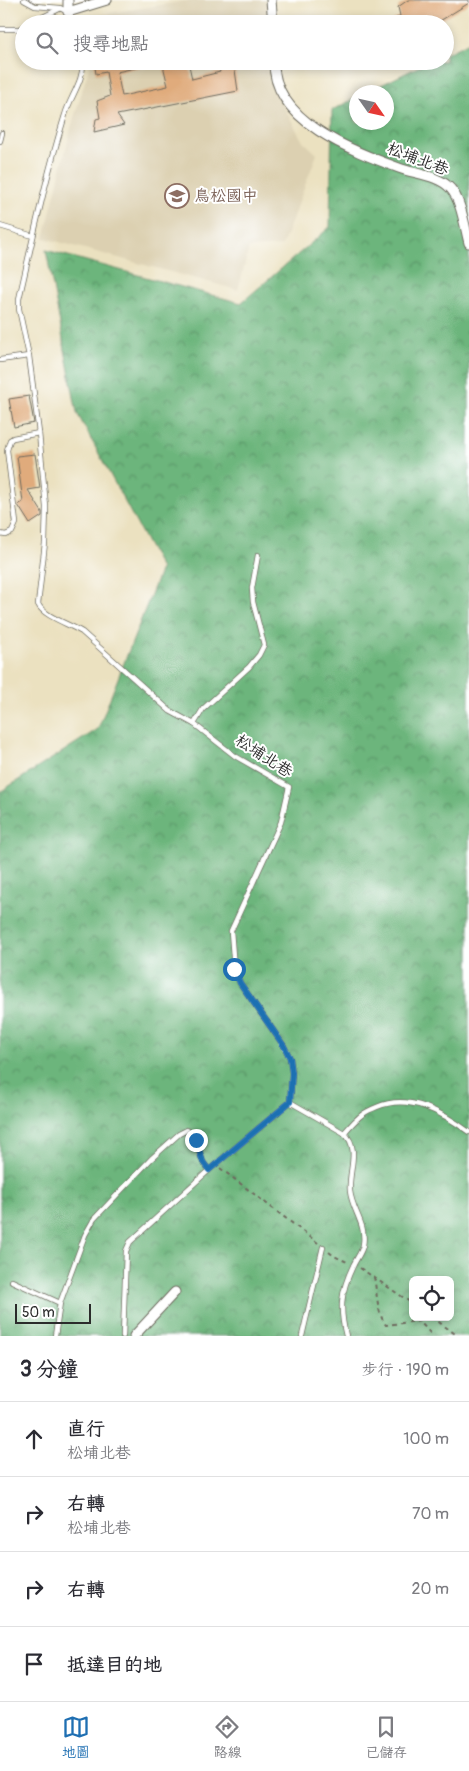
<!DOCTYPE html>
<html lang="zh-TW">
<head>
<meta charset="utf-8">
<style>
  :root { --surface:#fff; --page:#f2f2f3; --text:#2b2b33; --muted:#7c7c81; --line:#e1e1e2; --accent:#1f6fb2 }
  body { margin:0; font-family:Pangolin,"LXGW WenKai TC",sans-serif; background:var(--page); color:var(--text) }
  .controls { position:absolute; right:15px; bottom:15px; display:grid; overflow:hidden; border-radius:8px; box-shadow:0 2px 8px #0003 }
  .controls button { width:45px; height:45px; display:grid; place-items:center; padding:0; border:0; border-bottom:1px solid var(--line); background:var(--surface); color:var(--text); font:25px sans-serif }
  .compass { position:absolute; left:349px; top:85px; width:45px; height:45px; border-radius:50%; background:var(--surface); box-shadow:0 2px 8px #0003; rotate:124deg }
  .scale { position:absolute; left:15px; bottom:12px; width:76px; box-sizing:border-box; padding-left:5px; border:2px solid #2b2b2b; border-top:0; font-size:14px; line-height:18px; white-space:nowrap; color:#2b2b2b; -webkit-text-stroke:4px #fff; paint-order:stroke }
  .stop { position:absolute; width:15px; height:15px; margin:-11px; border:4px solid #1f6fb2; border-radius:50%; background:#fff }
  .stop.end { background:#1f6fb2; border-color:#fff; box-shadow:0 1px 5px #0008 }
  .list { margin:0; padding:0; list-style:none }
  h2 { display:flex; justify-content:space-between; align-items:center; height:65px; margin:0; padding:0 20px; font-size:21px }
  h2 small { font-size:16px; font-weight:400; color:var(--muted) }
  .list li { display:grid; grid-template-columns:32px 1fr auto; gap:15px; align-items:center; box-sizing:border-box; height:75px; padding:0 20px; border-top:1px solid var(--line) }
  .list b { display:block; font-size:19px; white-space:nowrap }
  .list p { margin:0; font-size:16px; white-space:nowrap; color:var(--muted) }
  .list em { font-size:16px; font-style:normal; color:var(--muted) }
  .icon { flex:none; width:28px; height:28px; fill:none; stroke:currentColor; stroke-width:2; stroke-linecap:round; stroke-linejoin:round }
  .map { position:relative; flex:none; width:469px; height:1336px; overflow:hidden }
  .search { position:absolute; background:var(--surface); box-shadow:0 2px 8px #0003; left:15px; right:15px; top:15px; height:55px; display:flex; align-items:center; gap:12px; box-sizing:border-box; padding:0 18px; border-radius:28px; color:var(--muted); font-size:19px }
  .sheet { height:365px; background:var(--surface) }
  nav { display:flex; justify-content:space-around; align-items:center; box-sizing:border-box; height:70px; border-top:1px solid var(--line); background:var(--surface); font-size:14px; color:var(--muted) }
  nav a { display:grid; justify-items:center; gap:2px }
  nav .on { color:var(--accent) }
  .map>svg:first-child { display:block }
  .built { fill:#dcd0b1 }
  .forest { fill:url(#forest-crowns); stroke:#4c7054; fill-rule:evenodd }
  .building { fill:#e0ab7b }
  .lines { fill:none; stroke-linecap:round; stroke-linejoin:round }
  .service-casing { stroke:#6e6b5f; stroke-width:6 }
  .minor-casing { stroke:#6e6b5f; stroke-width:11 }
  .path { stroke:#6e6b5f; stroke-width:2; stroke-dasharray:4 4; stroke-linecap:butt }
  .service { stroke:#fff; stroke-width:4.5 }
  .minor { stroke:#fff; stroke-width:9 }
  .route { stroke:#1f6fb2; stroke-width:6 }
  .labels { text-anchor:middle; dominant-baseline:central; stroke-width:4; stroke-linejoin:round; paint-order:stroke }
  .street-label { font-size:16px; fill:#2b2b2b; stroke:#fff }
  .education-label { font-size:16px; fill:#785e54; stroke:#fff; text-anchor:start }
</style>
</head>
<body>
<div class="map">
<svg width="469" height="1336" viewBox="0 0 469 1336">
  <defs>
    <pattern id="forest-crowns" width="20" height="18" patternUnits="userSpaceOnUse" patternTransform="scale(1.25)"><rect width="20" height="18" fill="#6cb57c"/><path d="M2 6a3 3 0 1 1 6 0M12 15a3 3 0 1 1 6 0" fill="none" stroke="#599366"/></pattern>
  </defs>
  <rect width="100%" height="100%" fill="#fff"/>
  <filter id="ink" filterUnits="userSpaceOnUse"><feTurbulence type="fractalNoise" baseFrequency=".02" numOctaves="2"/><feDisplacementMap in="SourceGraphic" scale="10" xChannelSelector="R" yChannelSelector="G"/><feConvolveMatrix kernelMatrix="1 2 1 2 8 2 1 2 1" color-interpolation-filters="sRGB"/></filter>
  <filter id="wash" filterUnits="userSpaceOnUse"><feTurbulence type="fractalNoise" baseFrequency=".0096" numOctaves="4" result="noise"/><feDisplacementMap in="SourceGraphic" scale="20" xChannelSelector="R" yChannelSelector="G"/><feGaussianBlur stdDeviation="1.12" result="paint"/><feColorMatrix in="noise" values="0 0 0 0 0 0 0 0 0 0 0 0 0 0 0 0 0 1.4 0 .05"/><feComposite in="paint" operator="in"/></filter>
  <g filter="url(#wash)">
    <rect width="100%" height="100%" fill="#ebe1c0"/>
    <!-- built -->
    <g class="built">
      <path d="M191,0H268L272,24H87V17Z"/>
      <path d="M91,61H272V85L302,140L317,154L282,246L249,248L238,290L44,238L71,128Z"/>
    </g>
    <!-- forest -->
    <path class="forest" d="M469,42V1336H0V792L98,729L161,569L77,413L46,250L241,303L330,227L332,110L356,98V122H386V92H367L430,61H445V54ZM413,1280H450V1317H413Z"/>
    <g id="blocks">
      <!-- building -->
      <g class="building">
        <path d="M408,0H469V3L435,24H387L400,16L398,7Z"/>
        <path d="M94,61H148V65L117,72L122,96L168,86L162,61H188L192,79L220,72L217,61H230L232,69L235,70L238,91L117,115L124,125L94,132L96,119L100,118L97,101L110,96L106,72L96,74Z"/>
        <path d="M29,396L34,423L14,427L9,399Z"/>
        <path d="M35,454L40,488L28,490L42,512V516L30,524L18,505L23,502L17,456Z"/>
      </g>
    </g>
  </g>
  <g filter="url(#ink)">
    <use href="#blocks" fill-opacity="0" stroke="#6e6b5f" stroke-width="1"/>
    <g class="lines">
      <defs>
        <g id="service">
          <path d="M24,0L35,6L60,8L68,12L73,24"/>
          <path d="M29,24L59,9"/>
          <path d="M0,29H20L24,27"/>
          <path d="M83,61C84,81 70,97 65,115C46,176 33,238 19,299V309L29,356L39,433L46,507L45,543L38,604C44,617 70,624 82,632L170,711L194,724L235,756L289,787L281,822L231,931L234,969L240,983L284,1046L290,1058L292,1073L290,1102L209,1170L130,1242L126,1251L123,1336"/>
          <path d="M0,141L2,133"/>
          <path d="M0,226L33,236"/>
          <path d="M0,360L29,356"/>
          <path d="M0,534L6,535L12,532L16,523L7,450L10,440L13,438L39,433"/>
          <path d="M194,724L203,709L249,667L259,655L264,645L253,602L252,588L258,555"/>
          <path d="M290,1102L344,1133C361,1148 348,1171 350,1191C352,1210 367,1225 363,1245C362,1252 356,1259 353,1266C341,1291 339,1308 346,1336"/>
          <path d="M344,1133C350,1126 356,1119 363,1114C367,1111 372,1109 377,1107C410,1093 443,1113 469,1132"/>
          <path d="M12,1281L60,1303"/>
          <path d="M55,1336L60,1303L85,1235L94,1219L151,1159L179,1134L187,1130L193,1134L203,1162L209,1170"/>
          <path d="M302,1336L323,1247"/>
        </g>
        <g id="minor">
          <path d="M68,0V12L107,0"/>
          <path d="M271,0L273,24"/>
          <path d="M274,61C272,121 353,151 399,168C415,174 439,175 451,189C461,200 465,228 469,243"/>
          <path d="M134,1336L175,1292"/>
        </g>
      </defs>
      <!-- service casing -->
      <use href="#service" class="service-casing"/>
      <!-- minor casing -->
      <use href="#minor" class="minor-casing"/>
      <!-- path -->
      <g class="path">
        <path d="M220,1168L318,1243"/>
        <path d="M329,1252L334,1256L347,1262"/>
        <path d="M360,1268L413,1304"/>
        <path d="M374,1277C377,1292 377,1314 386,1325L419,1321L433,1336"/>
        <path d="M432,1317L458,1336"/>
      </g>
      <!-- service -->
      <use href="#service" class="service"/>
      <!-- minor -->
      <use href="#minor" class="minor"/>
    </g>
  </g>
  <g class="lines" filter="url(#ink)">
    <!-- route -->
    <path class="route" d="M196,1140L203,1162L209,1170L290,1102L292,1073L290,1058L284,1046L240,983L234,969"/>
  </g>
  <!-- icons -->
  <defs>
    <symbol id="school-ring" viewBox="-11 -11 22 22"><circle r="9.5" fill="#fff" stroke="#8d6e63" stroke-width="1.5"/><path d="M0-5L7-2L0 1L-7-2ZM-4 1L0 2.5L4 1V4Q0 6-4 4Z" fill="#8d6e63"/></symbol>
  </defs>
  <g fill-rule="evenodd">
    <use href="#school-ring" x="163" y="182" width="28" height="28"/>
  </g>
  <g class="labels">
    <!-- street labels -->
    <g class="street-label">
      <text transform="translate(418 159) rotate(21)">松埔北巷</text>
      <text transform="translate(264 756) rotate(33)">松埔北巷</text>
    </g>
    <!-- education labels -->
    <g class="education-label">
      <text x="194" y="196">鳥松國中</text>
    </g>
  </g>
</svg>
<div class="controls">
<button><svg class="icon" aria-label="locate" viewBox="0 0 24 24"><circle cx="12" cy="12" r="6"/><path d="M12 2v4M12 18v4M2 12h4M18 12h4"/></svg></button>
</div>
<svg class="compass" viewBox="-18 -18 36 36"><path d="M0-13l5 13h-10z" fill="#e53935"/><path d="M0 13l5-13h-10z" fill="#7c7c81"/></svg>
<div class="scale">50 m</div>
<div class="stop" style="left:234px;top:969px"></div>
<div class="stop end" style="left:196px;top:1140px"></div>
<div class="search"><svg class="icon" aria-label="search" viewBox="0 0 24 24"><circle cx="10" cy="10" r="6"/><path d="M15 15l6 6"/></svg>搜尋地點</div>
</div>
<section class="sheet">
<h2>3 分鐘<small>步行 · 190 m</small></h2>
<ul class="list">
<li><svg class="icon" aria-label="ahead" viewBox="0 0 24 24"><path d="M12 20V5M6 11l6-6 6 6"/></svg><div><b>直行</b><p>松埔北巷</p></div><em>100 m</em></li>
<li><svg class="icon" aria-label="right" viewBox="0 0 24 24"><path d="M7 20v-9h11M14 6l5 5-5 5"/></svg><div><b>右轉</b><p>松埔北巷</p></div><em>70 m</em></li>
<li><svg class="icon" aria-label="right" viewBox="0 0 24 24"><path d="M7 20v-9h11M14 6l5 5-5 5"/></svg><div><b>右轉</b></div><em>20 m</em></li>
<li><svg class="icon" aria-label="arrive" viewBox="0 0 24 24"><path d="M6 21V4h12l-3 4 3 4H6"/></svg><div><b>抵達目的地</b></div></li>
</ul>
</section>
<nav>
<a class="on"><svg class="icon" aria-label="map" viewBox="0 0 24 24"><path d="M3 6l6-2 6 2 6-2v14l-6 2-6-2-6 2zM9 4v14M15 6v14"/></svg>地圖</a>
<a><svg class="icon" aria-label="directions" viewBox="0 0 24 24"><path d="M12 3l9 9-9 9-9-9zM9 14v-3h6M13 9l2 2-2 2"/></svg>路線</a>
<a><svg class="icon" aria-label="saved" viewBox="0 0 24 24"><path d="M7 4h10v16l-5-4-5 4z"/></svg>已儲存</a>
</nav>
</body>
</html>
